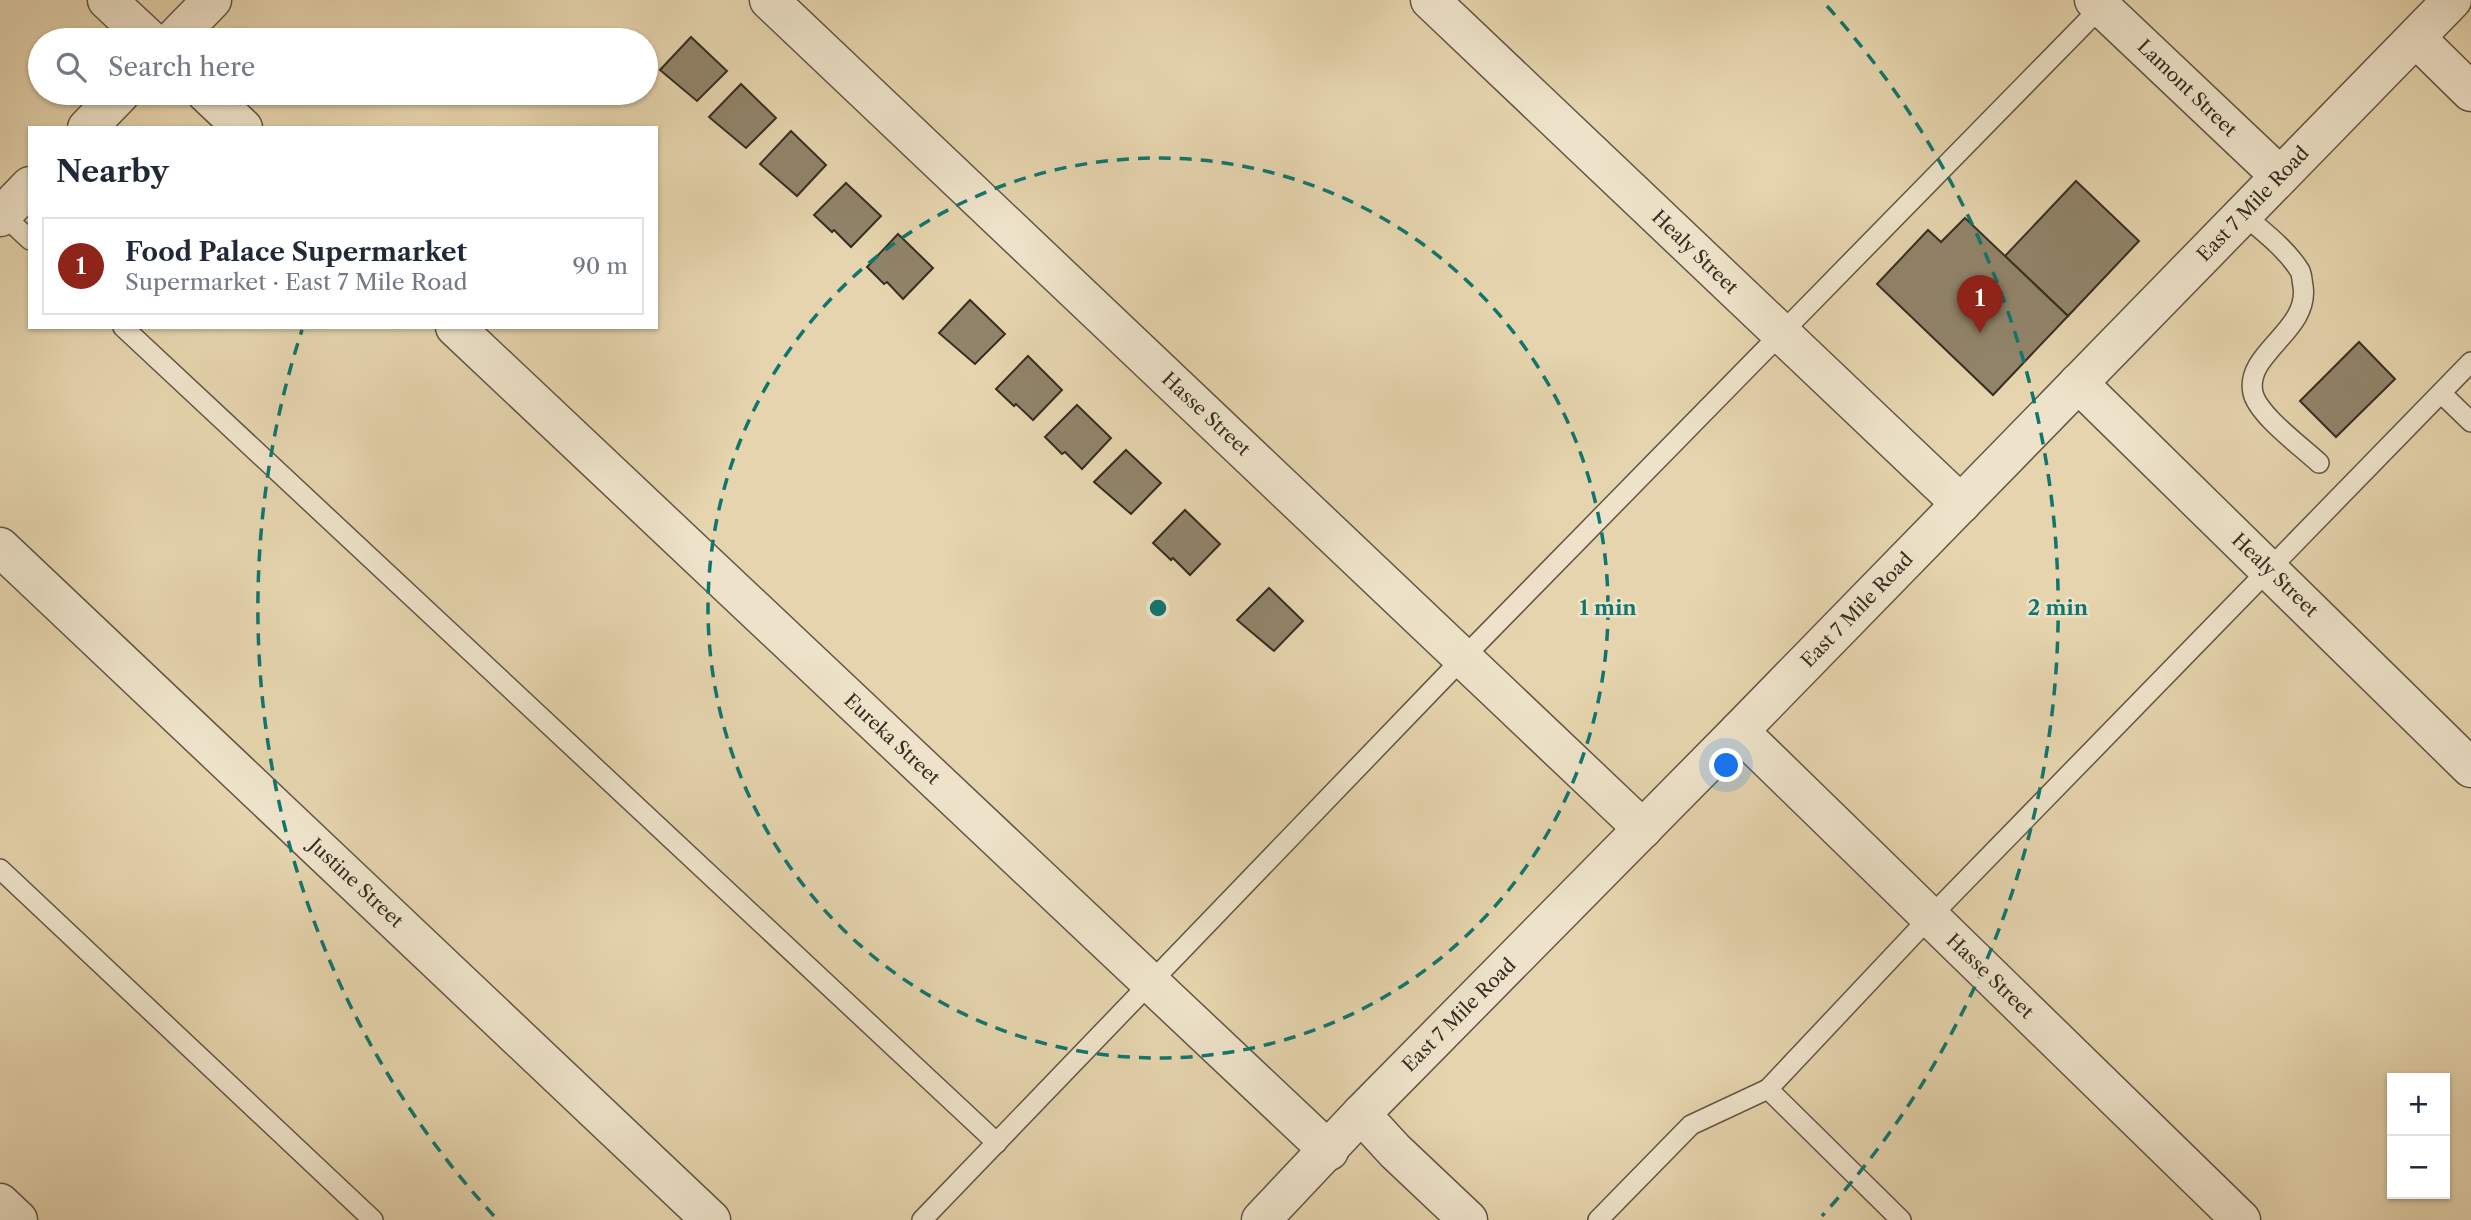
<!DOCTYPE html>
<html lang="en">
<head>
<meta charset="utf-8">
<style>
  :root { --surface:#fff; --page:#f2f2f3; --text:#1f2937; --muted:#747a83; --line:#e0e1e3; --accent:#8f2418 }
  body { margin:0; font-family:"Libre Caslon Text",serif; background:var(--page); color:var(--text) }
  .controls { position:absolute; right:21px; bottom:21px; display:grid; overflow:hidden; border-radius:0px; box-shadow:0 2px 5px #0004 }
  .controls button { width:63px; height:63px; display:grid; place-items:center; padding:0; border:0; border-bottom:2px solid var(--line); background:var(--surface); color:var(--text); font:35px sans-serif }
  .you { position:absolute; left:1727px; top:766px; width:24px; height:24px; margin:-18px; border:5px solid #fff; border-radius:50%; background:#1a73e8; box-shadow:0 0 0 10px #1a73e833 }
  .badge { display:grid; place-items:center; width:46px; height:46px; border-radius:50%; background:var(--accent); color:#fff; font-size:23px; font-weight:700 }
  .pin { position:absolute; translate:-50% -58px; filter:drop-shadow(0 2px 4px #0008) }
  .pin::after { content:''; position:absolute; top:37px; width:24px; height:21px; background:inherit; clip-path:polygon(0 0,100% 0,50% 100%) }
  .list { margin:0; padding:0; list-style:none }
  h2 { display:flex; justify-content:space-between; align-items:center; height:91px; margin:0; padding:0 28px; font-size:30px }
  h2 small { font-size:23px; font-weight:400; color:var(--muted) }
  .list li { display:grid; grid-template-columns:46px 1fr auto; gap:21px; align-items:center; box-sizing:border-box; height:98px; margin:0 14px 14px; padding:0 14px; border:2px solid var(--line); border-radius:0px }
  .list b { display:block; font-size:26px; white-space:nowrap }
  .list p { margin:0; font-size:23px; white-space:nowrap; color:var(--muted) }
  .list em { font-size:23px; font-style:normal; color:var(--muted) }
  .icon { flex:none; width:38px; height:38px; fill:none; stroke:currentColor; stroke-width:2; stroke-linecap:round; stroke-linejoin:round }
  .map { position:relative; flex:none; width:2471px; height:1220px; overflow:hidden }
  .search { position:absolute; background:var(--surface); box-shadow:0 2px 5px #0004; left:28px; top:28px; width:630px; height:77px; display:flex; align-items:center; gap:18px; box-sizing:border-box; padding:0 24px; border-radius:38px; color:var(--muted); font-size:26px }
  .panel { position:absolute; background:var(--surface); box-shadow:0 2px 5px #0004; left:28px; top:126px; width:630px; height:203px; border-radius:0px }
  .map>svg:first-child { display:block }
  .building { fill:#91846a; stroke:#362d22; stroke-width:2 }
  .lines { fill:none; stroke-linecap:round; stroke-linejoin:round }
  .service-casing { stroke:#625745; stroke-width:22 }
  .minor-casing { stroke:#625745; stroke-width:41 }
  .tertiary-casing { stroke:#625745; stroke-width:41 }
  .service { stroke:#eee3ca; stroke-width:19 }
  .minor { stroke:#eee3ca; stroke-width:38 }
  .tertiary { stroke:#eee3ca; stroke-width:38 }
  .ring { fill:none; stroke:#0f766e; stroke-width:3.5; stroke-dasharray:12 9 }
  .labels { text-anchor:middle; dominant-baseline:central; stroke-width:5; stroke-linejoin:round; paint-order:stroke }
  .street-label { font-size:19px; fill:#362d22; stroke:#eee3ca }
  .centre { fill:#0f766e; stroke:#eee3ca; stroke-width:3.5 }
  .ring-label { font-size:21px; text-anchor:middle; font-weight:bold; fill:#0f766e; stroke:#eee3ca; stroke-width:5; stroke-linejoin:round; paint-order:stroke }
</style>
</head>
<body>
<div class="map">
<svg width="2471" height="1220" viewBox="0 0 2471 1220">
  <rect width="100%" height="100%" fill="#e5d4ad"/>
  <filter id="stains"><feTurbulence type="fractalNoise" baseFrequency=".00286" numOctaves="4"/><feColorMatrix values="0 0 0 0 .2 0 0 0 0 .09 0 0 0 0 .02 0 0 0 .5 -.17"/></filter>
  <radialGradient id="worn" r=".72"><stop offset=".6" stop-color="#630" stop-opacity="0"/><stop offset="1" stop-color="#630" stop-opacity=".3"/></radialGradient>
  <!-- building -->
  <g class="building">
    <path d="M691,37L727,71L697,101L660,70Z"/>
    <path d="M741,84L776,118L746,148L709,117Z"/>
    <path d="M791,131L826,165L797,196L760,164Z"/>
    <path d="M2076,181L2139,241L2068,316L2005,256Z"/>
    <path d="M846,183L881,216L851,247L834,230L832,232L814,215Z"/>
    <path d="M1965,218L2068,316L1993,395L1877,284L1928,230L1941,242Z"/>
    <path d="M898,234L933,268L903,299L887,282L884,284L867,267Z"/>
    <path d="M970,300L1005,334L975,364L939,333Z"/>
    <path d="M2359,342L2395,379L2336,437L2300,401Z"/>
    <path d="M1028,356L1062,390L1033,420L1016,404L1014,406L996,389Z"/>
    <path d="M1077,405L1111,438L1082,469L1065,452L1062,454L1045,437Z"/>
    <path d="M1126,450L1161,483L1131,514L1094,482Z"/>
    <path d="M1185,510L1220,544L1190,575L1173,558L1171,560L1153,543Z"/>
    <path d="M1269,588L1303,621L1274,651L1237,620Z"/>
  </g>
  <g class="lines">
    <defs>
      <g id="service">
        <path d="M0,212L30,240"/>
        <path d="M2243,214C2262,231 2286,248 2300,271C2302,275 2302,281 2303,286C2310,331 2244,353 2253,393C2258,415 2302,447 2319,463"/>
        <path d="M123,327L997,1143"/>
        <path d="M2441,393L2471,422"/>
        <path d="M0,869L373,1220"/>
        <path d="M1768,1089L1901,1220"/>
        <path d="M922,1220L1463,658L2104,4"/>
        <path d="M1598,1220L1691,1125L1768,1089L1930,917L2471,362"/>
      </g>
      <g id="minor">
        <path d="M107,0L150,40"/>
        <path d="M769,0L1643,829"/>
        <path d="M1430,0L1961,504"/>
        <path d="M2094,0L2280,176"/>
        <path d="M2416,38L2471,92"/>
        <path d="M173,40L212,0"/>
        <path d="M206,93L243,128"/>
        <path d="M87,128L121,93"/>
        <path d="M0,217L30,186"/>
        <path d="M455,327L1329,1151"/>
        <path d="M2078,383L2471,768"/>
        <path d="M0,547L711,1220"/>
        <path d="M1739,731L2241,1220"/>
        <path d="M1361,1114L1395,1151L1468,1220"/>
        <path d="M0,1203L18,1220"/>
      </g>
      <path id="tertiary" d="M1261,1220L1361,1114L1739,731L2452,0"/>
    </defs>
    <!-- service casing -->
    <use href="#service" class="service-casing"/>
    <!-- minor casing -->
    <use href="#minor" class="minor-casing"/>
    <!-- tertiary casing -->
    <use href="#tertiary" class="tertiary-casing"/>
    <!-- service -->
    <use href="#service" class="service"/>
    <!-- minor -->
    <use href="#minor" class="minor"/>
    <!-- tertiary -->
    <use href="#tertiary" class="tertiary"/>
  </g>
  <!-- distance rings -->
  <g class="ring">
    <circle cx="1158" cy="608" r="450"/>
    <path d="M494 1216A900 900 0 0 1 302 330M1827 6A900 900 0 0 1 1822 1216"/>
  </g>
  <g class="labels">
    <!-- street labels -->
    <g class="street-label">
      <text transform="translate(2187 88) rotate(44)">Lamont Street</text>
      <text transform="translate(2253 204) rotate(-46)">East 7 Mile Road</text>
      <text transform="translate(1695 252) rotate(44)">Healy Street</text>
      <text transform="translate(1206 414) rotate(43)">Hasse Street</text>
      <text transform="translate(2275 575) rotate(44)">Healy Street</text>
      <text transform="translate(1857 610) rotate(-46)">East 7 Mile Road</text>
      <text transform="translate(892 739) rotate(43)">Eureka Street</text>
      <text transform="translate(356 883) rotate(43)">Justine Street</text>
      <text transform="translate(1990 976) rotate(44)">Hasse Street</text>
      <text transform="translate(1459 1015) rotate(-45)">East 7 Mile Road</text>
    </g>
  </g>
  <circle cx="1158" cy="608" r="10" class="centre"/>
  <g class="ring-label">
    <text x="1608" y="615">1 min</text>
    <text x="2058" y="615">2 min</text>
  </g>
  <rect width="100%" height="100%" filter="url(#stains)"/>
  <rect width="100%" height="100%" fill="url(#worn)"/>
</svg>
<div class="controls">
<button>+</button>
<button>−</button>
</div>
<div class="you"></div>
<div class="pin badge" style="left:1980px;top:333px">1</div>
<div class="search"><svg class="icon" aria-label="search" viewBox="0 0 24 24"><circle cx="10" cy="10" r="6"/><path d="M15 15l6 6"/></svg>Search here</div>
<section class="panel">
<h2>Nearby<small></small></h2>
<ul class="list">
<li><span class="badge">1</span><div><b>Food Palace Supermarket</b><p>Supermarket · East 7 Mile Road</p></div><em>90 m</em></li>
</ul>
</section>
</div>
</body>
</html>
